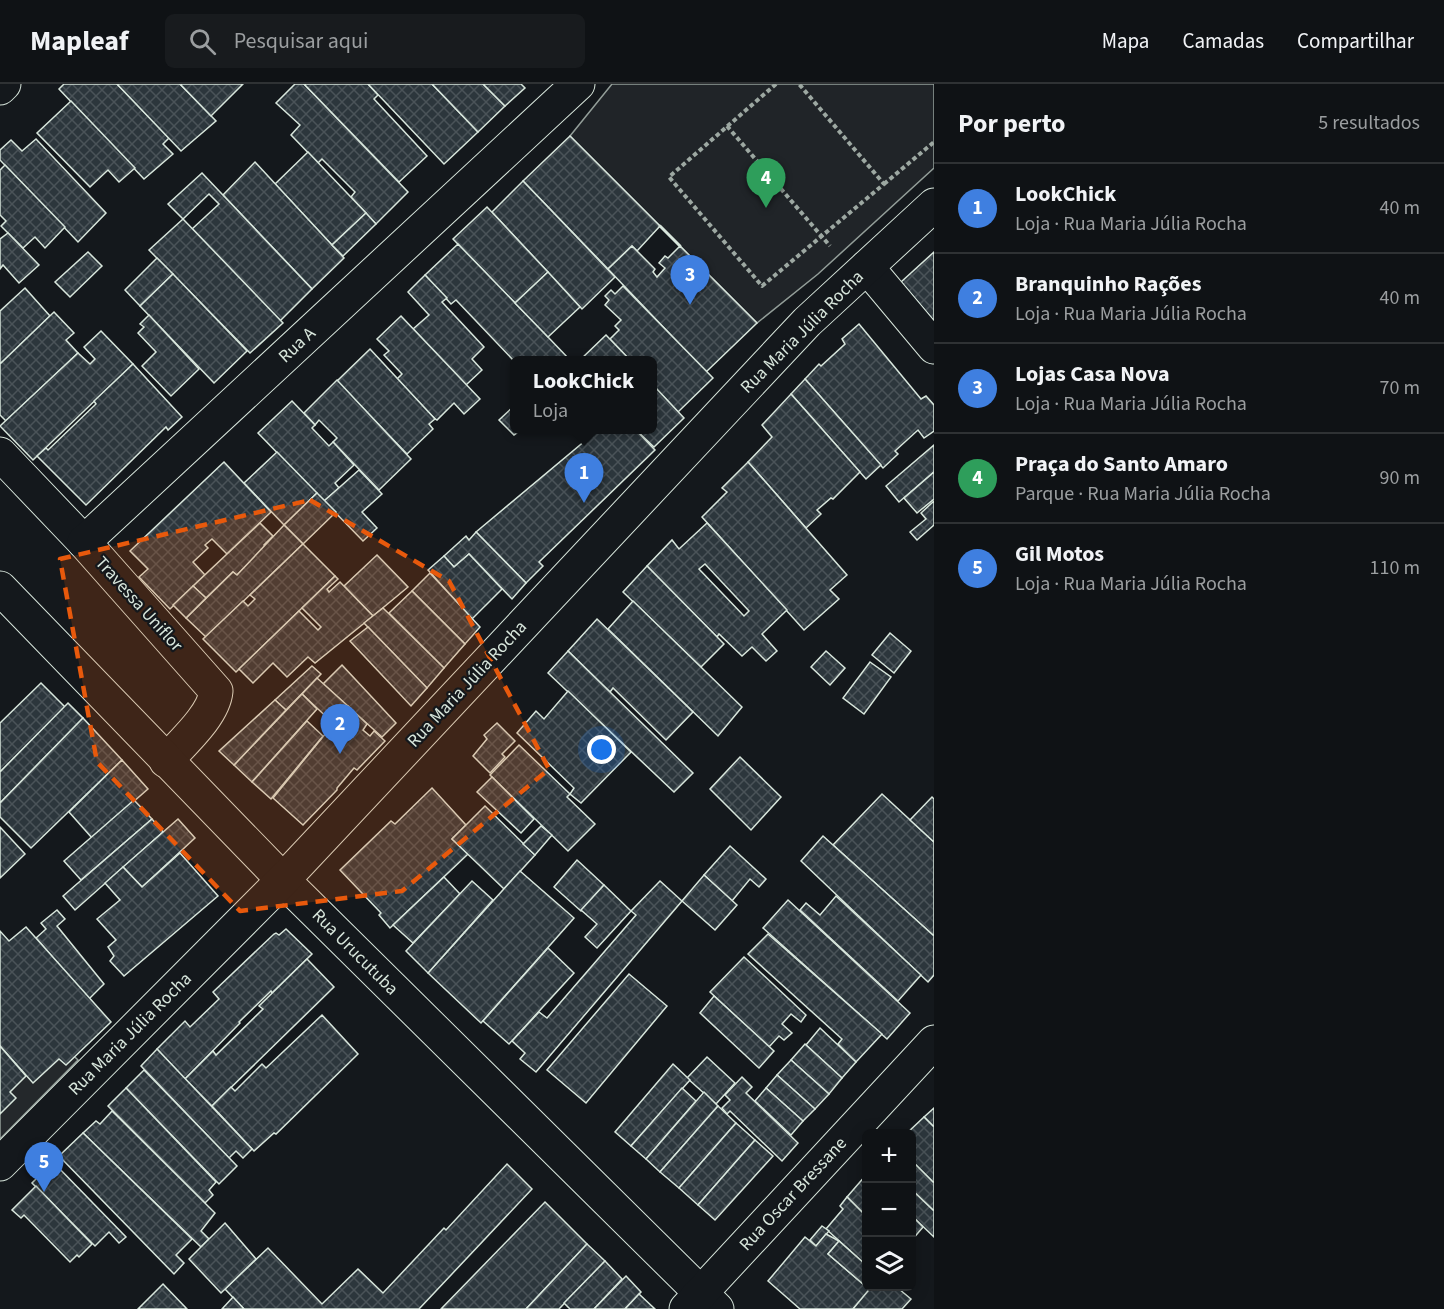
<!DOCTYPE html>
<html lang="pt">
<head>
<meta charset="utf-8">
<style>
  :root { --surface:#0f1215; --page:#181b1e; --text:#f1f3f6; --muted:#9b9ea0; --line:#2f3234; --accent:#b45309 }
  body { margin:0; font-family:"Source Sans 3",sans-serif; background:var(--page); color:var(--text) }
  .controls { position:absolute; right:18px; bottom:18px; display:grid; overflow:hidden; border-radius:9px; box-shadow:0 3px 15px #0003 }
  .controls button { width:54px; height:54px; display:grid; place-items:center; padding:0; border:0; border-bottom:2px solid var(--line); background:var(--surface); color:var(--text); font:30px sans-serif }
  .you { position:absolute; left:602px; top:666px; width:21px; height:21px; margin:-15px; border:4px solid #fff; border-radius:50%; background:#1a73e8; box-shadow:0 0 0 9px #1a73e833 }
  .badge { display:grid; place-items:center; width:39px; height:39px; border-radius:50%; background:var(--accent); color:#fff; font-size:20px; font-weight:700 }
  .pin { position:absolute; translate:-50% -50px; filter:drop-shadow(0 2px 3px #0008) }
  .pin::after { content:''; position:absolute; top:32px; width:21px; height:18px; background:inherit; clip-path:polygon(0 0,100% 0,50% 100%) }
  .popup { position:absolute; left:510px; top:272px; width:147px; height:78px; box-sizing:border-box; display:grid; place-content:center; border-radius:9px; background:var(--surface); filter:drop-shadow(0 2px 4px #0005); font-size:20px; white-space:nowrap; color:var(--muted) }
  .popup b { font-size:22px; color:var(--text) }
  .popup::after { content:''; position:absolute; left:50%; top:100%; margin-left:-12px; border:12px solid transparent; border-top-color:var(--surface) }
  .list { margin:0; padding:0; list-style:none }
  h2 { display:flex; justify-content:space-between; align-items:center; height:78px; margin:0; padding:0 24px; font-size:26px }
  h2 small { font-size:20px; font-weight:400; color:var(--muted) }
  .list li { display:grid; grid-template-columns:39px 1fr auto; gap:18px; align-items:center; box-sizing:border-box; height:90px; padding:0 24px; border-top:2px solid var(--line) }
  .list b { display:block; font-size:22px; white-space:nowrap }
  .list p { margin:0; font-size:20px; white-space:nowrap; color:var(--muted) }
  .list em { font-size:20px; font-style:normal; color:var(--muted) }
  .icon { flex:none; width:33px; height:33px; fill:none; stroke:currentColor; stroke-width:2; stroke-linecap:round; stroke-linejoin:round }
  .map { position:relative; flex:none; width:934px; height:1225px; overflow:hidden }
  header { display:flex; align-items:center; gap:36px; box-sizing:border-box; height:84px; padding:0 30px; background:var(--surface); border-bottom:2px solid var(--line) }
  header strong { font-size:28px }
  nav { display:flex; gap:33px; margin-inline-start:auto; font-size:21px }
  .search { width:420px; height:54px; background:var(--page); display:flex; align-items:center; gap:15px; box-sizing:border-box; padding:0 21px; border-radius:9px; color:var(--muted); font-size:22px }
  main { display:flex }
  aside { flex:1; background:var(--surface) }
  .map>svg:first-child { display:block }
  .park { fill:#202428; stroke:#939e99; stroke-width:1.5 }
  .parking { fill:#24282b; stroke:#939e99; stroke-width:1.5 }
  .building { fill:url(#building-cross-hatch); stroke:#d8e6dc; stroke-width:1.5; fill-rule:evenodd }
  .lines { fill:none; stroke-linecap:round; stroke-linejoin:round }
  .minor-casing { stroke:#d8e6dc; stroke-width:35 }
  .tertiary-casing { stroke:#d8e6dc; stroke-width:35 }
  .path { stroke:#9da8a2; stroke-width:4; stroke-dasharray:4.5 3; stroke-linecap:butt }
  .minor { stroke:#14181c; stroke-width:33 }
  .tertiary { stroke:#14181c; stroke-width:33 }
  .wall { stroke:#d8e6dc; stroke-width:3 }
  .marked { fill:#e8590c; fill-opacity:0.2; stroke:#e8590c; stroke-width:4.5; stroke-dasharray:12 8; stroke-linejoin:round }
  .labels { text-anchor:middle; dominant-baseline:central; stroke-width:4.5; stroke-linejoin:round; paint-order:stroke }
  .street-label { font-size:18px; fill:#d8e6dc; stroke:#14181c }
</style>
</head>
<body>
<header>
<strong>Mapleaf</strong>
<div class="search"><svg class="icon" aria-label="search" viewBox="0 0 24 24"><circle cx="10" cy="10" r="6"/><path d="M15 15l6 6"/></svg>Pesquisar aqui</div>
<nav><a>Mapa</a><a>Camadas</a><a>Compartilhar</a></nav>
</header>
<main>
<div class="map">
<svg width="934" height="1225" viewBox="0 0 934 1225">
  <defs>
    <pattern id="building-cross-hatch" width="8" height="8" patternUnits="userSpaceOnUse" patternTransform="scale(1.5)"><rect width="8" height="8" fill="#2c363c"/><path d="M0 0l8 8M0 8l8-8" fill="none" stroke="#4a5358"/></pattern>
  </defs>
  <rect width="100%" height="100%" fill="#14181c"/>
  <!-- park -->
  <path class="park" d="M612,0H934V84L818,190L757,239L570,52Z"/>
  <!-- parking -->
  <path class="parking" d="M48,947L78,976L0,1055V994Z"/>
  <!-- building -->
  <g class="building">
    <path d="M64,0H117L169,54L163,60L173,70L144,95L59,5Z"/>
    <path d="M117,0H180L216,37L181,67Z"/>
    <path d="M180,0H243L211,32Z"/>
    <path d="M295,0H304L408,108L376,140L351,113L355,108L322,75L318,79L291,51L300,41L276,19Z"/>
    <path d="M304,0H368L378,11L374,15L427,72L399,98Z"/>
    <path d="M368,0H432L478,48L444,80Z"/>
    <path d="M432,0H483L505,22L478,48Z"/>
    <path d="M483,0H521L525,4L505,22Z"/>
    <path d="M71,17L135,84L119,98L108,86L90,103L37,49Z"/>
    <path d="M570,52L660,142L637,167L632,162L608,185L523,97Z"/>
    <path d="M36,55L106,129L78,158L0,76V66L11,56L22,67Z"/>
    <path d="M308,68L366,129L332,161L275,100Z"/>
    <path d="M255,78L344,174L312,205L223,111Z"/>
    <path d="M5,81L65,143L45,164L35,153L23,164L1,142L6,137L0,131V86Z"/>
    <path d="M202,89L312,205L280,237L192,145L219,120L209,110L183,135L168,120Z"/>
    <path d="M523,97L615,193L582,225L492,128Z"/>
    <path d="M487,123L548,188L515,219L453,155Z"/>
    <path d="M366,129L376,140L343,172L332,161Z"/>
    <path d="M183,135L283,239L250,269L149,166Z"/>
    <path d="M8,149L39,181L19,199L3,181L0,185V155Z"/>
    <path d="M458,160L548,253L570,276H515V278L456,216L451,220L425,191Z"/>
    <path d="M632,162L655,185L653,188L657,193L665,184L659,179L665,172L668,174L680,162L757,239L706,288L608,185Z"/>
    <path d="M88,168L102,182L70,213L55,198Z"/>
    <path d="M934,168V237L901,198Z"/>
    <path d="M157,174L173,190L140,222L125,206Z"/>
    <path d="M548,188L580,223L548,253L515,219Z"/>
    <path d="M173,190L247,267L214,299L140,222Z"/>
    <path d="M425,191L447,214L442,218L484,263L472,275L482,286L466,301L413,245L429,231L408,208Z"/>
    <path d="M623,202L713,294L678,328L653,301V276H630L610,255L619,246L615,242L621,236L605,221L609,216L605,212L611,206L615,210Z"/>
    <path d="M25,204L50,232L0,280V227Z"/>
    <path d="M54,228L74,249L66,256L78,269L6,337L0,331V280Z"/>
    <path d="M149,231L199,285L171,312L142,282L156,268L138,249L144,243L140,240Z"/>
    <path d="M401,232L480,315L464,330L454,319L437,336L435,335L397,295L402,290L384,271L389,267L377,255Z"/>
    <path d="M859,240L921,315L926,312L934,321V347L924,354L918,346L895,367L898,370L883,384L805,295L819,280L821,282L845,260L842,255Z"/>
    <path d="M101,247L133,280L33,376L0,342L78,269L90,280L95,275L84,263Z"/>
    <path d="M606,251L630,276H580Z"/>
    <path d="M370,265L435,335L429,340L433,345L407,370L337,297Z"/>
    <path d="M133,280L182,333L168,346L166,343L86,421L37,372L46,364L48,366L96,320L94,317Z"/>
    <path d="M805,295L881,381L866,395L791,310Z"/>
    <path d="M337,296L411,375L379,406L333,358L337,354L319,336L315,341L304,329Z"/>
    <path d="M653,301L684,334L654,363L636,346H653Z"/>
    <path d="M791,310L860,388L833,415L831,414L817,426L821,430L806,444L748,378L772,353L762,341Z"/>
    <path d="M292,317L315,341L312,344L329,362L333,358L354,381L335,399L339,404L324,417L258,349Z"/>
    <path d="M515,321V346H521L514,351L499,336Z"/>
    <path d="M598,346H636L655,366L539,478L543,482L526,499L476,448Z"/>
    <path d="M934,361V388L899,418L886,402Z"/>
    <path d="M277,368L317,409L284,441L244,399Z"/>
    <path d="M224,378L271,428L227,470L212,455L205,461L208,464L193,478L205,491L170,525L139,493L148,485L130,467Z"/>
    <path d="M748,378L847,491L830,506L839,515L804,546L702,433L727,408L722,404Z"/>
    <path d="M359,386L382,410L362,428L377,444L363,457L324,417Z"/>
    <path d="M934,388V415L917,429L904,414Z"/>
    <path d="M317,409L336,428L303,460L284,441Z"/>
    <path d="M934,417V441L917,456L910,448L926,435L921,429Z"/>
    <path d="M260,439L273,452L264,461L265,463L237,491L233,488L206,514L193,502Z"/>
    <path d="M707,439L787,526L762,550L777,567L766,577L752,563L742,572L719,550L717,553L647,482L672,456L679,465ZM705,480L749,527L744,532L699,485Z"/>
    <path d="M284,441L303,460L206,553L186,534L233,488L237,491Z"/>
    <path d="M476,448L526,499L512,515L469,470L454,483L444,472L466,452L469,456Z"/>
    <path d="M303,460L335,492L236,588L203,555L243,517L248,522L255,515L250,511Z"/>
    <path d="M469,470L502,505L472,535L428,486L444,472L454,483Z"/>
    <path d="M377,471L408,503L373,532L344,502Z"/>
    <path d="M647,482L724,560L701,583L623,508Z"/>
    <path d="M430,489L480,543L465,560L412,507Z"/>
    <path d="M335,492L338,495L327,505L329,508L340,498L373,532L315,579L308,573L287,593L273,579L253,599L239,585L299,527L318,546L321,543L302,524Z"/>
    <path d="M193,502L206,514L186,534L173,521Z"/>
    <path d="M412,507L465,560L444,584L389,529Z"/>
    <path d="M633,517L742,623L718,652L608,545Z"/>
    <path d="M383,524L444,584L427,604L364,539Z"/>
    <path d="M597,535L693,628L666,656L613,604L610,608L568,567Z"/>
    <path d="M368,543L427,604L411,622L350,557Z"/>
    <path d="M890,549L911,567L894,589L872,571Z"/>
    <path d="M568,567L693,689L674,708L548,589Z"/>
    <path d="M826,567L845,584L830,601L811,583Z"/>
    <path d="M870,578L891,593L864,630L843,614Z"/>
    <path d="M342,581L396,639L382,653L323,600Z"/>
    <path d="M312,582L321,590L286,626L275,616Z"/>
    <path d="M317,594L348,622L334,640L302,610Z"/>
    <path d="M41,599L65,623L0,688V639Z"/>
    <path d="M568,607L631,668L581,719L570,710L574,704L517,649L536,627L544,635Z"/>
    <path d="M302,610L317,625L252,698L234,681Z"/>
    <path d="M275,616L286,626L234,681L219,667Z"/>
    <path d="M68,619L83,634L0,719V688Z"/>
    <path d="M348,622L367,640L363,646L370,652L374,647L385,657L357,686L354,684L337,704V706L303,741L273,714Z"/>
    <path d="M83,634L122,676L31,764L0,733V719Z"/>
    <path d="M307,637L323,652L271,715L252,698Z"/>
    <path d="M497,639L515,657L502,670L505,673L490,689L473,672L487,655L484,651Z"/>
    <path d="M519,661L570,710L567,713L595,740L568,767L490,691Z"/>
    <path d="M740,673L781,713L751,746L710,705Z"/>
    <path d="M122,676L148,705L92,754L69,728Z"/>
    <path d="M492,693L534,735L521,749L477,708Z"/>
    <path d="M432,704L466,741L452,755L468,770L390,844L379,831L381,829L340,786L391,737L395,740Z"/>
    <path d="M882,710L934,758V852L833,761Z"/>
    <path d="M932,713L934,715V758L910,736Z"/>
    <path d="M134,716L152,735L81,796L64,777Z"/>
    <path d="M485,722L535,771L504,805L452,755Z"/>
    <path d="M152,735L163,748L75,826L63,812Z"/>
    <path d="M178,735L195,754L142,803L123,783Z"/>
    <path d="M541,742L552,751L535,771L523,760Z"/>
    <path d="M0,743L25,770L0,794Z"/>
    <path d="M823,752L934,852V891L928,898L801,777Z"/>
    <path d="M730,762L766,795L759,803L750,795L732,817L704,791Z"/>
    <path d="M180,769L218,812L124,892L110,877L114,872L108,863L116,856L97,835L120,816L105,799L123,783L142,803Z"/>
    <path d="M577,776L604,801L581,827L554,803Z"/>
    <path d="M520,787L574,834L481,939L428,889Z"/>
    <path d="M704,791L737,821L715,846L682,817Z"/>
    <path d="M444,793L460,810L413,859L393,841Z"/>
    <path d="M472,797L493,816L428,889L406,867Z"/>
    <path d="M660,797L682,817L536,988L520,975L525,969L512,957L539,928L547,934L636,831L631,827Z"/>
    <path d="M604,801L631,827L597,864L585,853L597,840L581,826Z"/>
    <path d="M836,812L921,891L898,917L800,826L806,819L820,831Z"/>
    <path d="M788,816L910,929L887,955L763,844Z"/>
    <path d="M57,826L65,835L57,842L104,900L89,915L36,854L46,845L41,839Z"/>
    <path d="M26,843L111,938L66,981L59,975L33,999L0,962V847L9,857Z"/>
    <path d="M286,845L312,870L272,909L271,907L239,938L240,939L185,995L157,965L185,937L190,943L219,915L213,908L274,850L276,849L279,851Z"/>
    <path d="M768,850L882,950L856,978L838,960L842,955L748,870Z"/>
    <path d="M548,864L574,889L509,960L483,937Z"/>
    <path d="M744,873L806,931L801,938L791,930L782,940L792,949L784,956L779,952L769,963L710,908Z"/>
    <path d="M307,875L334,903L212,1022L185,995L213,967L216,971L263,925L259,922Z"/>
    <path d="M629,890L667,922L586,1019L547,986Z"/>
    <path d="M714,912L774,967L759,984L700,929Z"/>
    <path d="M322,931L358,970L276,1050L274,1049L254,1067L212,1022L231,1003L235,1007L262,980L266,984Z"/>
    <path d="M820,944L856,978L842,994L806,961Z"/>
    <path d="M805,960L842,994L829,1010L791,976Z"/>
    <path d="M0,962L26,992L10,1008L16,1014L0,1030Z"/>
    <path d="M157,965L252,1065L243,1074L236,1067L229,1074L141,982Z"/>
    <path d="M707,973L735,999L716,1020L687,994Z"/>
    <path d="M791,976L829,1010L815,1025L777,991Z"/>
    <path d="M673,980L690,996L631,1062L615,1048Z"/>
    <path d="M144,986L237,1082L219,1100L126,1004Z"/>
    <path d="M777,991L815,1025L803,1037L766,1004Z"/>
    <path d="M742,993L752,1003L746,1009L798,1059L782,1077L730,1027L727,1030L722,1024L730,1016L725,1011Z"/>
    <path d="M126,1004L216,1098L209,1106L213,1111L205,1119L108,1022Z"/>
    <path d="M682,1004L696,1017L646,1075L631,1062Z"/>
    <path d="M766,1004L803,1037L791,1051L755,1017Z"/>
    <path d="M704,1008L718,1022L660,1088L646,1075Z"/>
    <path d="M718,1022L736,1039L679,1104L660,1088Z"/>
    <path d="M934,1024V1043L924,1033Z"/>
    <path d="M112,1027L215,1129L201,1147L209,1155L201,1163L83,1049L96,1037L100,1040Z"/>
    <path d="M924,1033L934,1043V1099L912,1077V1050H906Z"/>
    <path d="M736,1039L755,1056L698,1121L679,1104Z"/>
    <path d="M83,1049L192,1155L176,1171L184,1179L174,1190L59,1072Z"/>
    <path d="M755,1056L773,1072L715,1136L698,1121Z"/>
    <path d="M912,1077L934,1099V1127L912,1106Z"/>
    <path d="M53,1078L126,1153L119,1159L109,1148L95,1162L32,1099Z"/>
    <path d="M507,1080L532,1105L419,1225H244L225,1205L268,1164L322,1220L358,1185L383,1209L444,1144L446,1146Z"/>
    <path d="M866,1091V1132L847,1113Z"/>
    <path d="M36,1102L92,1160L79,1173L77,1171L70,1178L24,1131L21,1134L12,1126Z"/>
    <path d="M912,1106L934,1127V1153L912,1132Z"/>
    <path d="M847,1113L866,1132V1181L826,1145L843,1125L840,1122Z"/>
    <path d="M545,1118L587,1160L526,1225H441Z"/>
    <path d="M912,1132L923,1143L912,1156Z"/>
    <path d="M225,1139L256,1175L221,1209L189,1175Z"/>
    <path d="M822,1142L829,1147L816,1162L810,1156Z"/>
    <path d="M826,1150L839,1157L828,1170L870,1206L853,1225H800L768,1197L805,1153L816,1162Z"/>
    <path d="M839,1157L866,1181V1202H872L870,1206L828,1170Z"/>
    <path d="M587,1160L605,1177L559,1225H526Z"/>
    <path d="M605,1177L622,1195L594,1225H570L564,1219Z"/>
    <path d="M626,1192L641,1208L625,1225H594Z"/>
    <path d="M163,1200L187,1225H138Z"/>
    <path d="M872,1202H902L899,1205L911,1215L902,1225H853Z"/>
    <path d="M639,1210L655,1225H625Z"/>
    <path d="M233,1213L244,1225H222Z"/>
  </g>
  <g class="lines">
    <defs>
      <g id="minor">
        <path d="M0,4L4,0"/>
        <path d="M867,183L934,263"/>
        <path d="M0,370L84,458L216,607C214,631 182,659 166,677"/>
        <path d="M84,458L578,0"/>
        <path d="M0,504L283,796L717,1225"/>
        <path d="M686,1225L934,958"/>
      </g>
      <path id="tertiary" d="M0,1080L283,796L807,238L934,121"/>
    </defs>
    <!-- minor casing -->
    <use href="#minor" class="minor-casing"/>
    <!-- tertiary casing -->
    <use href="#tertiary" class="tertiary-casing"/>
    <!-- path -->
    <g class="path">
      <path d="M776,0L669,93L762,202L884,100L799,0"/>
      <path d="M727,42L830,162"/>
      <path d="M884,100L934,58"/>
    </g>
    <!-- minor -->
    <use href="#minor" class="minor"/>
    <!-- tertiary -->
    <use href="#tertiary" class="tertiary"/>
    <!-- wall -->
    <path class="wall" d="M660,142L680,162"/>
  </g>
  <!-- marked area -->
  <path class="marked" d="M310,416L449,497L549,685L402,807L240,827L97,678L60,475Z"/>
  <g class="labels">
    <!-- street labels -->
    <g class="street-label">
      <text transform="translate(802 248) rotate(-45)">Rua Maria Júlia Rocha</text>
      <text transform="translate(297 261) rotate(-43)">Rua A</text>
      <text transform="translate(139 520) rotate(48)">Travessa Uniflor</text>
      <text transform="translate(467 600) rotate(-47)">Rua Maria Júlia Rocha</text>
      <text transform="translate(355 868) rotate(45)">Rua Urucutuba</text>
      <text transform="translate(130 950) rotate(-45)">Rua Maria Júlia Rocha</text>
      <text transform="translate(793 1110) rotate(-47)">Rua Oscar Bressane</text>
    </g>
  </g>
</svg>
<div class="controls">
<button>+</button>
<button>−</button>
<button><svg class="icon" aria-label="layers" viewBox="0 0 24 24"><path d="M12 4l9 5-9 5-9-5zM3 14l9 5 9-5"/></svg></button>
</div>
<div class="you"></div>
<div class="pin badge" style="left:584px;top:419px;background:#3f7fe0">1</div>
<div class="popup"><b>LookChick</b>Loja</div>
<div class="pin badge" style="left:340px;top:670px;background:#3f7fe0">2</div>
<div class="pin badge" style="left:690px;top:221px;background:#3f7fe0">3</div>
<div class="pin badge" style="left:766px;top:124px;background:#2e9e5b">4</div>
<div class="pin badge" style="left:44px;top:1108px;background:#3f7fe0">5</div>
</div>
<aside>
<h2>Por perto<small>5 resultados</small></h2>
<ul class="list">
<li><span class="badge" style="background:#3f7fe0">1</span><div><b>LookChick</b><p>Loja · Rua Maria Júlia Rocha</p></div><em>40 m</em></li>
<li><span class="badge" style="background:#3f7fe0">2</span><div><b>Branquinho Rações</b><p>Loja · Rua Maria Júlia Rocha</p></div><em>40 m</em></li>
<li><span class="badge" style="background:#3f7fe0">3</span><div><b>Lojas Casa Nova</b><p>Loja · Rua Maria Júlia Rocha</p></div><em>70 m</em></li>
<li><span class="badge" style="background:#2e9e5b">4</span><div><b>Praça do Santo Amaro</b><p>Parque · Rua Maria Júlia Rocha</p></div><em>90 m</em></li>
<li><span class="badge" style="background:#3f7fe0">5</span><div><b>Gil Motos</b><p>Loja · Rua Maria Júlia Rocha</p></div><em>110 m</em></li>
</ul>
</aside>
</main>
</body>
</html>
